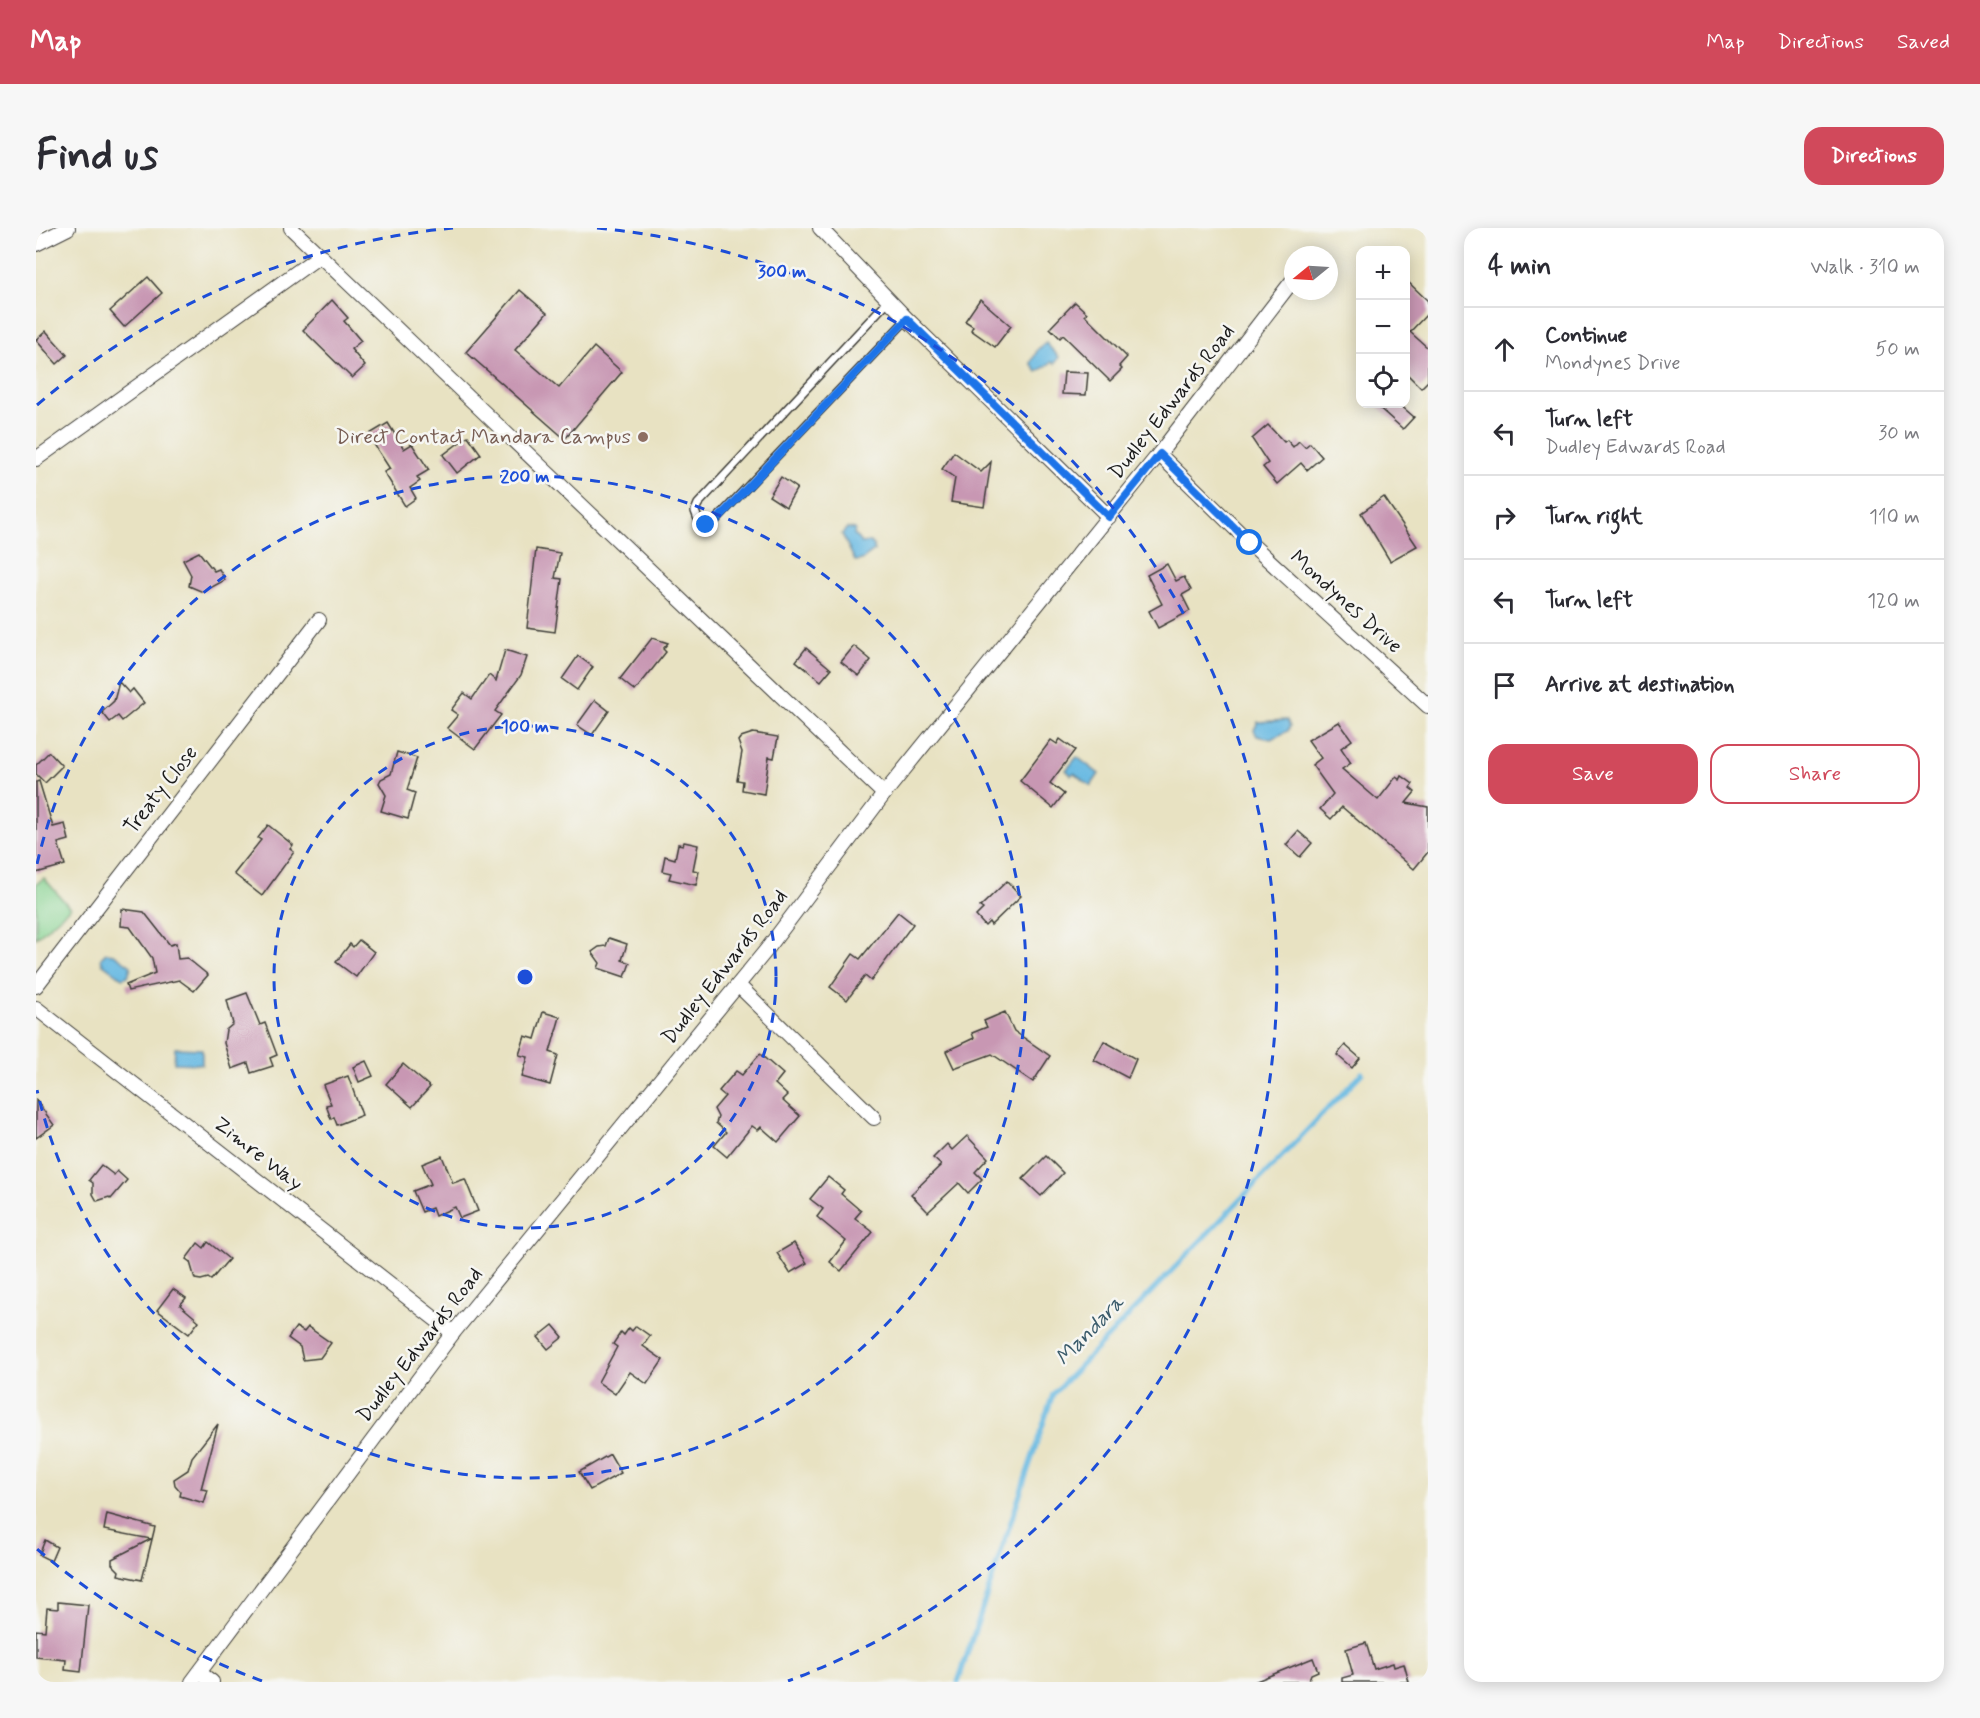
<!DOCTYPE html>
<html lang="en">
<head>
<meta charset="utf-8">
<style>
  :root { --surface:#fff; --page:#f7f7f7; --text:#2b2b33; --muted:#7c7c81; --line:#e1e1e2; --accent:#d1495b }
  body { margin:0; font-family:Mynerve,sans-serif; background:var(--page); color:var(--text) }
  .controls { position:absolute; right:18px; top:18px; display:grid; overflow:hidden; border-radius:12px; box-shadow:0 3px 15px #0003 }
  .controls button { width:54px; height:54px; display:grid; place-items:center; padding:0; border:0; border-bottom:2px solid var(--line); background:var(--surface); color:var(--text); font:30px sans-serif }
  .compass { position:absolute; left:1248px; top:18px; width:54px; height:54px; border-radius:50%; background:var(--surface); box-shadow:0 3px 15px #0003; rotate:252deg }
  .stop { position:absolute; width:18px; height:18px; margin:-14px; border:4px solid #1a73e8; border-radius:50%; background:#fff }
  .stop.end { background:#1a73e8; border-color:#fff; box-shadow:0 2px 6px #0008 }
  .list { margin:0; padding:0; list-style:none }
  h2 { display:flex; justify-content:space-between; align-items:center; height:78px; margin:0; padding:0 24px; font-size:26px }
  h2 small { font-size:20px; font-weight:400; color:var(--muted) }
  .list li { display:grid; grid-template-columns:39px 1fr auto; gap:18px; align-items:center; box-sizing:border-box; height:84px; padding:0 24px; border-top:2px solid var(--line) }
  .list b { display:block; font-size:22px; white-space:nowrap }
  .list p { margin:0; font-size:20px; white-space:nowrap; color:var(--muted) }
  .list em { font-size:20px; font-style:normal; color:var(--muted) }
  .actions { display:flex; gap:12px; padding:18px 24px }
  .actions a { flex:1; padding:14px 0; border:2px solid var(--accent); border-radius:18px; text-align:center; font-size:21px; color:var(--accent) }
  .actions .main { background:var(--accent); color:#fff }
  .icon { flex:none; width:33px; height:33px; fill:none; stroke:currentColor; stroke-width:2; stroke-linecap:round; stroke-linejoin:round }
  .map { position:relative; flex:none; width:1392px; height:1454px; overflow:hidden; border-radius:18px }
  header { display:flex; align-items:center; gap:36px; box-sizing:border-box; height:84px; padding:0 30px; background:var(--accent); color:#fff }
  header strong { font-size:28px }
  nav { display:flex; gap:33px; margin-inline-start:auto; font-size:21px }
  .intro { display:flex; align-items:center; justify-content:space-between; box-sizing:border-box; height:144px; padding:0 36px }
  h1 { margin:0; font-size:42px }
  .button { padding:15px 27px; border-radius:18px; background:var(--accent); color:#fff; font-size:21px; font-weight:700 }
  main { display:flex; gap:36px; padding:0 36px }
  aside { flex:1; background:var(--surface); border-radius:18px; box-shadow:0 3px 15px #0003 }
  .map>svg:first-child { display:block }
  .green { fill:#87d391; stroke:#527856; stroke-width:1.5 }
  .water { fill:#67b9e2; stroke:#426a7f; stroke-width:1.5 }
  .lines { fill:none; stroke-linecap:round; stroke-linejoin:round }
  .stream { stroke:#67b9e2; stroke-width:5 }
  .building { fill:#c897b3 }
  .service-casing { stroke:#3b3a35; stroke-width:10 }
  .minor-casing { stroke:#3b3a35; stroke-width:16 }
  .service { stroke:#fff; stroke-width:7 }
  .minor { stroke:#fff; stroke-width:14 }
  .route { stroke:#1a73e8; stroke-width:8 }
  .ring { fill:none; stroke:#1d4ed8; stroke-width:3; stroke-dasharray:10 8 }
  .education-dot { fill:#8d6e63; stroke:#f6f6f2; stroke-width:2 }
  .labels { text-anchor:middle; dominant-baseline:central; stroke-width:5; stroke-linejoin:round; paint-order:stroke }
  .street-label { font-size:21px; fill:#1c1c1c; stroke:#f6f6f2 }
  .education-label { font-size:21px; fill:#785e54; stroke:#f6f6f2; text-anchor:end }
  .water-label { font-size:22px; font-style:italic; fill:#3a5b6b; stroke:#f6f6f2 }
  .centre { fill:#1d4ed8; stroke:#f6f6f2; stroke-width:3 }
  .ring-label { font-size:18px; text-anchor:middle; font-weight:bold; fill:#1d4ed8; stroke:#f6f6f2; stroke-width:5; stroke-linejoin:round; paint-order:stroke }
</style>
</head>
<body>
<header>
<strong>Map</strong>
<nav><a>Map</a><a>Directions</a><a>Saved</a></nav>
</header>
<div class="intro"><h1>Find us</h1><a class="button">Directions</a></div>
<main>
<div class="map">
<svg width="1392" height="1454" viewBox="0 0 1392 1454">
  <rect width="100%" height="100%" fill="#f6f6f2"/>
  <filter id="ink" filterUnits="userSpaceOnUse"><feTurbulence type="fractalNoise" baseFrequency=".0167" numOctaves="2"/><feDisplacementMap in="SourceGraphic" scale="12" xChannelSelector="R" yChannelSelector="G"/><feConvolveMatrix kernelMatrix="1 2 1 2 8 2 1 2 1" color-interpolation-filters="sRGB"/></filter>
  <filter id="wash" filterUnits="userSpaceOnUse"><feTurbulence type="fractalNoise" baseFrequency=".008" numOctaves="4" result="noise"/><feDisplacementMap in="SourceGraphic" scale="24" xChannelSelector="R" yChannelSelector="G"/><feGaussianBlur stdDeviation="1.35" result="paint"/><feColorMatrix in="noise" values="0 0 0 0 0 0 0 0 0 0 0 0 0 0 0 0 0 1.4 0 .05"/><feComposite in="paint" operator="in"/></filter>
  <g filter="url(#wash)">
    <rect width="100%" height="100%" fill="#e8e2c2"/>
    <!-- green -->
    <path class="green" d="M8,650L34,680L0,710V656Z"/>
    <!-- water -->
    <g class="water">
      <path d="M1010,115L1023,129L1019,136L1016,134L1001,144L995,135L1002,121Z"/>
      <path d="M811,300L819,301L818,306L825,315L835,314L838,318V323L826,332L819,333L806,306Z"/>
      <path d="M1251,492L1254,498L1252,503L1235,511L1221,508L1218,502L1222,494Z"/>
      <path d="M1041,529L1063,546L1055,558L1038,545L1035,547L1030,542Z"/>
      <path d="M70,725L78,726L95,738L92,748L86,750L66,735L65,730Z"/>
      <path d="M139,820L166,821V836L138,835Z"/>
    </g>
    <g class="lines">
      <!-- stream -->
      <path class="stream" d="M922,1454L1017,1166L1326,845"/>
    </g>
    <g id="blocks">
      <!-- building -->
      <g class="building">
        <path d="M112,49L126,65L88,99L74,83Z"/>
        <path d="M1370,52L1392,73V85L1374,104L1392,120V153L1385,160L1370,145Z"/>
        <path d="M484,62L511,85L479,122L523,160L558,119L586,144L529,211L430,124Z"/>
        <path d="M944,71L975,98L959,119L935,102L937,98L929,93Z"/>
        <path d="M296,72L312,90L308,93L325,113L315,121L329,138L316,150L267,102Z"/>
        <path d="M1039,74L1051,85L1049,87L1091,129L1083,138L1086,141L1074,153L1027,107L1024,110L1014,100Z"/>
        <path d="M10,103L31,127L21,136L0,112Z"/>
        <path d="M1028,144L1052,145L1050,167L1026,166Z"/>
        <path d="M1339,176H1363L1378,189L1367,201Z"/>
        <path d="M352,195L368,221L376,216L393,242L381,249L384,253L374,260L380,270L369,278L348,244L354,241L332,207Z"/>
        <path d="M1232,197L1248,214L1251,212L1257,219L1263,213L1269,219L1274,215L1286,229L1271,242L1265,235L1241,256L1227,239L1232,235L1216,211Z"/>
        <path d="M432,208L445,226L421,245L407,227Z"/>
        <path d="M918,224L945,244L955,234L948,279L915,274L919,250L906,241Z"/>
        <path d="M745,249L761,260L750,279L733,268Z"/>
        <path d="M1348,269L1381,318L1354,333L1325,285Z"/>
        <path d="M500,321L524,325L519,350L526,351L519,404L491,400Z"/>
        <path d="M163,324L178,343L183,341L189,352L167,364L153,358L155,347L147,332Z"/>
        <path d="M1131,336L1140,353L1148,349L1155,362L1146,367L1154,383L1122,400L1113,383L1126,376L1111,347Z"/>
        <path d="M616,410L632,415L627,421L630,424L599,463L584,451Z"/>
        <path d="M818,418L835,432L823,448L805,434Z"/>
        <path d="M770,420L795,441L785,453L760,433Z"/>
        <path d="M469,422L491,429L485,447L459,483L465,487L439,521L411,500L422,487L415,482L428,465L436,471L453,447L460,453Z"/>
        <path d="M542,428L557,439L541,462L526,451Z"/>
        <path d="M83,454L93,465L97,461L108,475L86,493L82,488L74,494L66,484L78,473Z"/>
        <path d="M559,472L573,483L556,507L541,497Z"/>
        <path d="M1303,494L1316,512L1305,520L1315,535L1306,541L1342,572L1360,549L1364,552L1366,548L1377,556L1374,560L1379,564L1370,575L1392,579V624L1378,641L1306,579L1295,591L1284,581L1297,566L1276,537L1285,530L1272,512Z"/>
        <path d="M717,505L742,509L738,530L733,529L728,566L706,562L707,553L701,552L706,524L702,513L705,509Z"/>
        <path d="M1024,511L1039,522L1014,555L1028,566L1017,580L984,553L1015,512L1021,516Z"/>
        <path d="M13,524L26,538L9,555L0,546V537Z"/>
        <path d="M361,524L381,530L371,562L379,565L372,591L345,583L350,567L343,555L345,551L355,546Z"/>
        <path d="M3,553L17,599L29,596L33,612L22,615L29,637L0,645V554Z"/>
        <path d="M232,597L257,617L254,621L258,624L226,668L198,646L225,612L222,610Z"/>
        <path d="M1262,603L1276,615L1264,629L1250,617Z"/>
        <path d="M648,614L662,617L657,642L663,643L660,657L633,651L635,645L626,643L629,628L639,631L642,616L647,617Z"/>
        <path d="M971,653L985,668L955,697L953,694L949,698L940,688L947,681L944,679Z"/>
        <path d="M86,681L108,684L134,717L140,715L142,731L151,730L172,747L158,763L143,752L92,763L90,757L119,745L116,730L94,699L85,698Z"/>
        <path d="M862,684L877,696L835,753L829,748L811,772L794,759L817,726L824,731Z"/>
        <path d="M573,710L591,716L586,732L594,735L589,749L562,740L564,735L556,724L563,719L570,718Z"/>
        <path d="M323,712L338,724L320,749L300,734L314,716L317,719Z"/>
        <path d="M211,765L224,797L229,795L241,827L234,830L237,838L215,845L212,835L196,841L188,815L190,802L197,796L191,772Z"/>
        <path d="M507,784L524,789L514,824L522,827L514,857L486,849L492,829L483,827L489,808L499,811Z"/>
        <path d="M969,784L978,803L1014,828L997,854L956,826L918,840L910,823L938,810L936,805L951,799L948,793Z"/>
        <path d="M1068,813L1100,831L1092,850L1058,832Z"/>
        <path d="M1309,817L1324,830L1316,840L1301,827Z"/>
        <path d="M724,826L747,846L739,856L751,867L746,872L764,888L742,914L725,899L722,902L716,898L691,929L678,918L690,904L680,895L682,889L678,881L689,868L683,863L700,843L706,847Z"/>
        <path d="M330,833L337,848L323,854L317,839Z"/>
        <path d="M367,836L394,859L376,879L350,856Z"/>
        <path d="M312,848L326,887L301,897L298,889L295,891L290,877L295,876L287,857Z"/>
        <path d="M0,872L18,897L0,910Z"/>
        <path d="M931,908L952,930L939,944L946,951L932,965L923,955L892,984L875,966L905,937L897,930L911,916L916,922Z"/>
        <path d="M406,928L417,955L429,951L442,983L424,990L419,979L399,988L396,980L386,984L377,963L395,956L386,936Z"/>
        <path d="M1010,928L1027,945L1005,968L987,951Z"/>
        <path d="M65,937L78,947L81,943L91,952L75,971L73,969L61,973L57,966V955L53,952Z"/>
        <path d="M792,949L808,962L805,966L825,983L819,990L837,1004L805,1043L794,1034L810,1013L781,989L787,981L774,971Z"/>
        <path d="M172,1014L193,1031L175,1052L172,1050L165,1052L159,1051L154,1034L150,1031L162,1015L168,1020Z"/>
        <path d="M758,1015L771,1035L754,1045L741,1025Z"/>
        <path d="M137,1061L150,1070L144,1077L163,1093L153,1106L121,1082Z"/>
        <path d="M517,1097L527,1109L512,1121L502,1109Z"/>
        <path d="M600,1098L614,1108L607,1118L627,1132L611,1156L594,1144L579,1166L562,1154L581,1119L577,1116L585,1104L588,1107L593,1100L596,1103Z"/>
        <path d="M260,1099L268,1104L272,1099L295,1115L284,1130L267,1132L264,1119L252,1110Z"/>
        <path d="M182,1196L165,1261L172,1262L168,1275L144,1268L145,1264L139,1257L138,1251L152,1242L156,1229Z"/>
        <path d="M574,1226L585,1245L554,1262L543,1244Z"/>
        <path d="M71,1286L119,1299L106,1352L82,1347L83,1343L76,1336V1331L115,1311L68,1302Z"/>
        <path d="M9,1312L21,1319L15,1333L3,1327Z"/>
        <path d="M22,1374L52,1377L45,1444L29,1442L30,1432L0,1429V1402L9,1403L11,1380L22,1381Z"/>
        <path d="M1330,1415L1338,1441L1357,1435L1358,1439L1368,1436L1373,1454H1306V1450L1317,1447L1310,1421Z"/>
        <path d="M1277,1430L1282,1443L1275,1446L1272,1454H1218Z"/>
      </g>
    </g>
  </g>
  <g filter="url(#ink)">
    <use href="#blocks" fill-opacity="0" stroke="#3b3a35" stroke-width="1.5"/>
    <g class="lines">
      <defs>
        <path id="service" d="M853,72L662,276L659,283L663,294L670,297L677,295L871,91"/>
        <g id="minor">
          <path d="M255,0L848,566"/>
          <path d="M784,0L871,91L1073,289"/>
          <path d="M0,16L32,0"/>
          <path d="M1123,226L1214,315L1392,478"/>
          <path d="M0,231L282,29"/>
          <path d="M702,757L838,890"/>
          <path d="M0,758L283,392"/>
          <path d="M0,780L417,1105"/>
          <path d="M164,1445L176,1454"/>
          <path d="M156,1454L417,1105L732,720L848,566L1123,226L1257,52"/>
        </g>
      </defs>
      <!-- service casing -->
      <use href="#service" class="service-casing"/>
      <!-- minor casing -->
      <use href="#minor" class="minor-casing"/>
      <!-- service -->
      <use href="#service" class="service"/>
      <!-- minor -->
      <use href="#minor" class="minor"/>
    </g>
  </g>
  <g class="lines" filter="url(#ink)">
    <!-- route -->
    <path class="route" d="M670,297L678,295L871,91L1073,289L1124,226L1214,315"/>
  </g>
  <!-- distance rings -->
  <g class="ring">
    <circle cx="489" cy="749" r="251"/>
    <path d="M1 636A501 501 0 1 1 1 862"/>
    <path d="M226 1453A752 752 0 0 1 1 1321M1 177A752 752 0 0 1 417 0M561 0A752 752 0 0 1 752 1453"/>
  </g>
  <!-- markers -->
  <circle class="education-dot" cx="607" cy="209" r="6"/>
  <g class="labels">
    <!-- street labels -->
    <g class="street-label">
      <text transform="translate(1136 174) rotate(-52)">Dudley Edwards Road</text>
      <text transform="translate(1310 374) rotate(42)">Mondynes Drive</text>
      <text transform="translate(125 562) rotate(-52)">Treaty Close</text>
      <text transform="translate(689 739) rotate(-52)">Dudley Edwards Road</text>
      <text transform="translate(222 926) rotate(38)">Zimre Way</text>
      <text transform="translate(384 1117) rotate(-52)">Dudley Edwards Road</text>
    </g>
    <!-- education labels -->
    <g class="education-label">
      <text x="595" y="209">Direct Contact Mandara Campus</text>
    </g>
    <!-- water labels -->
    <g class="water-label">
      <text transform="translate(1054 1103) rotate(-46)">Mandara</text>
    </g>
  </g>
  <circle cx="489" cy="749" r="9" class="centre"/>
  <g class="ring-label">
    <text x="746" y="49">300 m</text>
    <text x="489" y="254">200 m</text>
    <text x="489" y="504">100 m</text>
  </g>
</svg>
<div class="controls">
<button>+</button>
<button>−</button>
<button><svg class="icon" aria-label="locate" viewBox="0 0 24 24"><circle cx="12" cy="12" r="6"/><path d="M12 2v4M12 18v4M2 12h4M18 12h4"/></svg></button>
</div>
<svg class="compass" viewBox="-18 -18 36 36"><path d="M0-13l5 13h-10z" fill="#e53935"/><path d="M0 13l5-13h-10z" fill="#7c7c81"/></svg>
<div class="stop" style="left:1214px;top:315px"></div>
<div class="stop end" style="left:670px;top:297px"></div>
</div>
<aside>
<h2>4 min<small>Walk · 310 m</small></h2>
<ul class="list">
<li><svg class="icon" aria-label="ahead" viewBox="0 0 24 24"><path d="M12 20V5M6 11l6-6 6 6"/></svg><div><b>Continue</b><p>Mondynes Drive</p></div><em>50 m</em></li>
<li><svg class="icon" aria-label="left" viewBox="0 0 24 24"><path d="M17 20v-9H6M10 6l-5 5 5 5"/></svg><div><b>Turn left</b><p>Dudley Edwards Road</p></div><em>30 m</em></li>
<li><svg class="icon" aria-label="right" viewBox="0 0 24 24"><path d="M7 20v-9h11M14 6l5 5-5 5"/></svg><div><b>Turn right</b></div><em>110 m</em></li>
<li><svg class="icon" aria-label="left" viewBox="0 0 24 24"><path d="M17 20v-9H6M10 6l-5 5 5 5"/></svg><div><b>Turn left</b></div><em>120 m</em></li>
<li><svg class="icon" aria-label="arrive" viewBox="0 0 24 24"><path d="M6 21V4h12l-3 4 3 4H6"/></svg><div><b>Arrive at destination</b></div></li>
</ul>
<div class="actions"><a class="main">Save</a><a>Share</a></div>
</aside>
</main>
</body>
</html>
